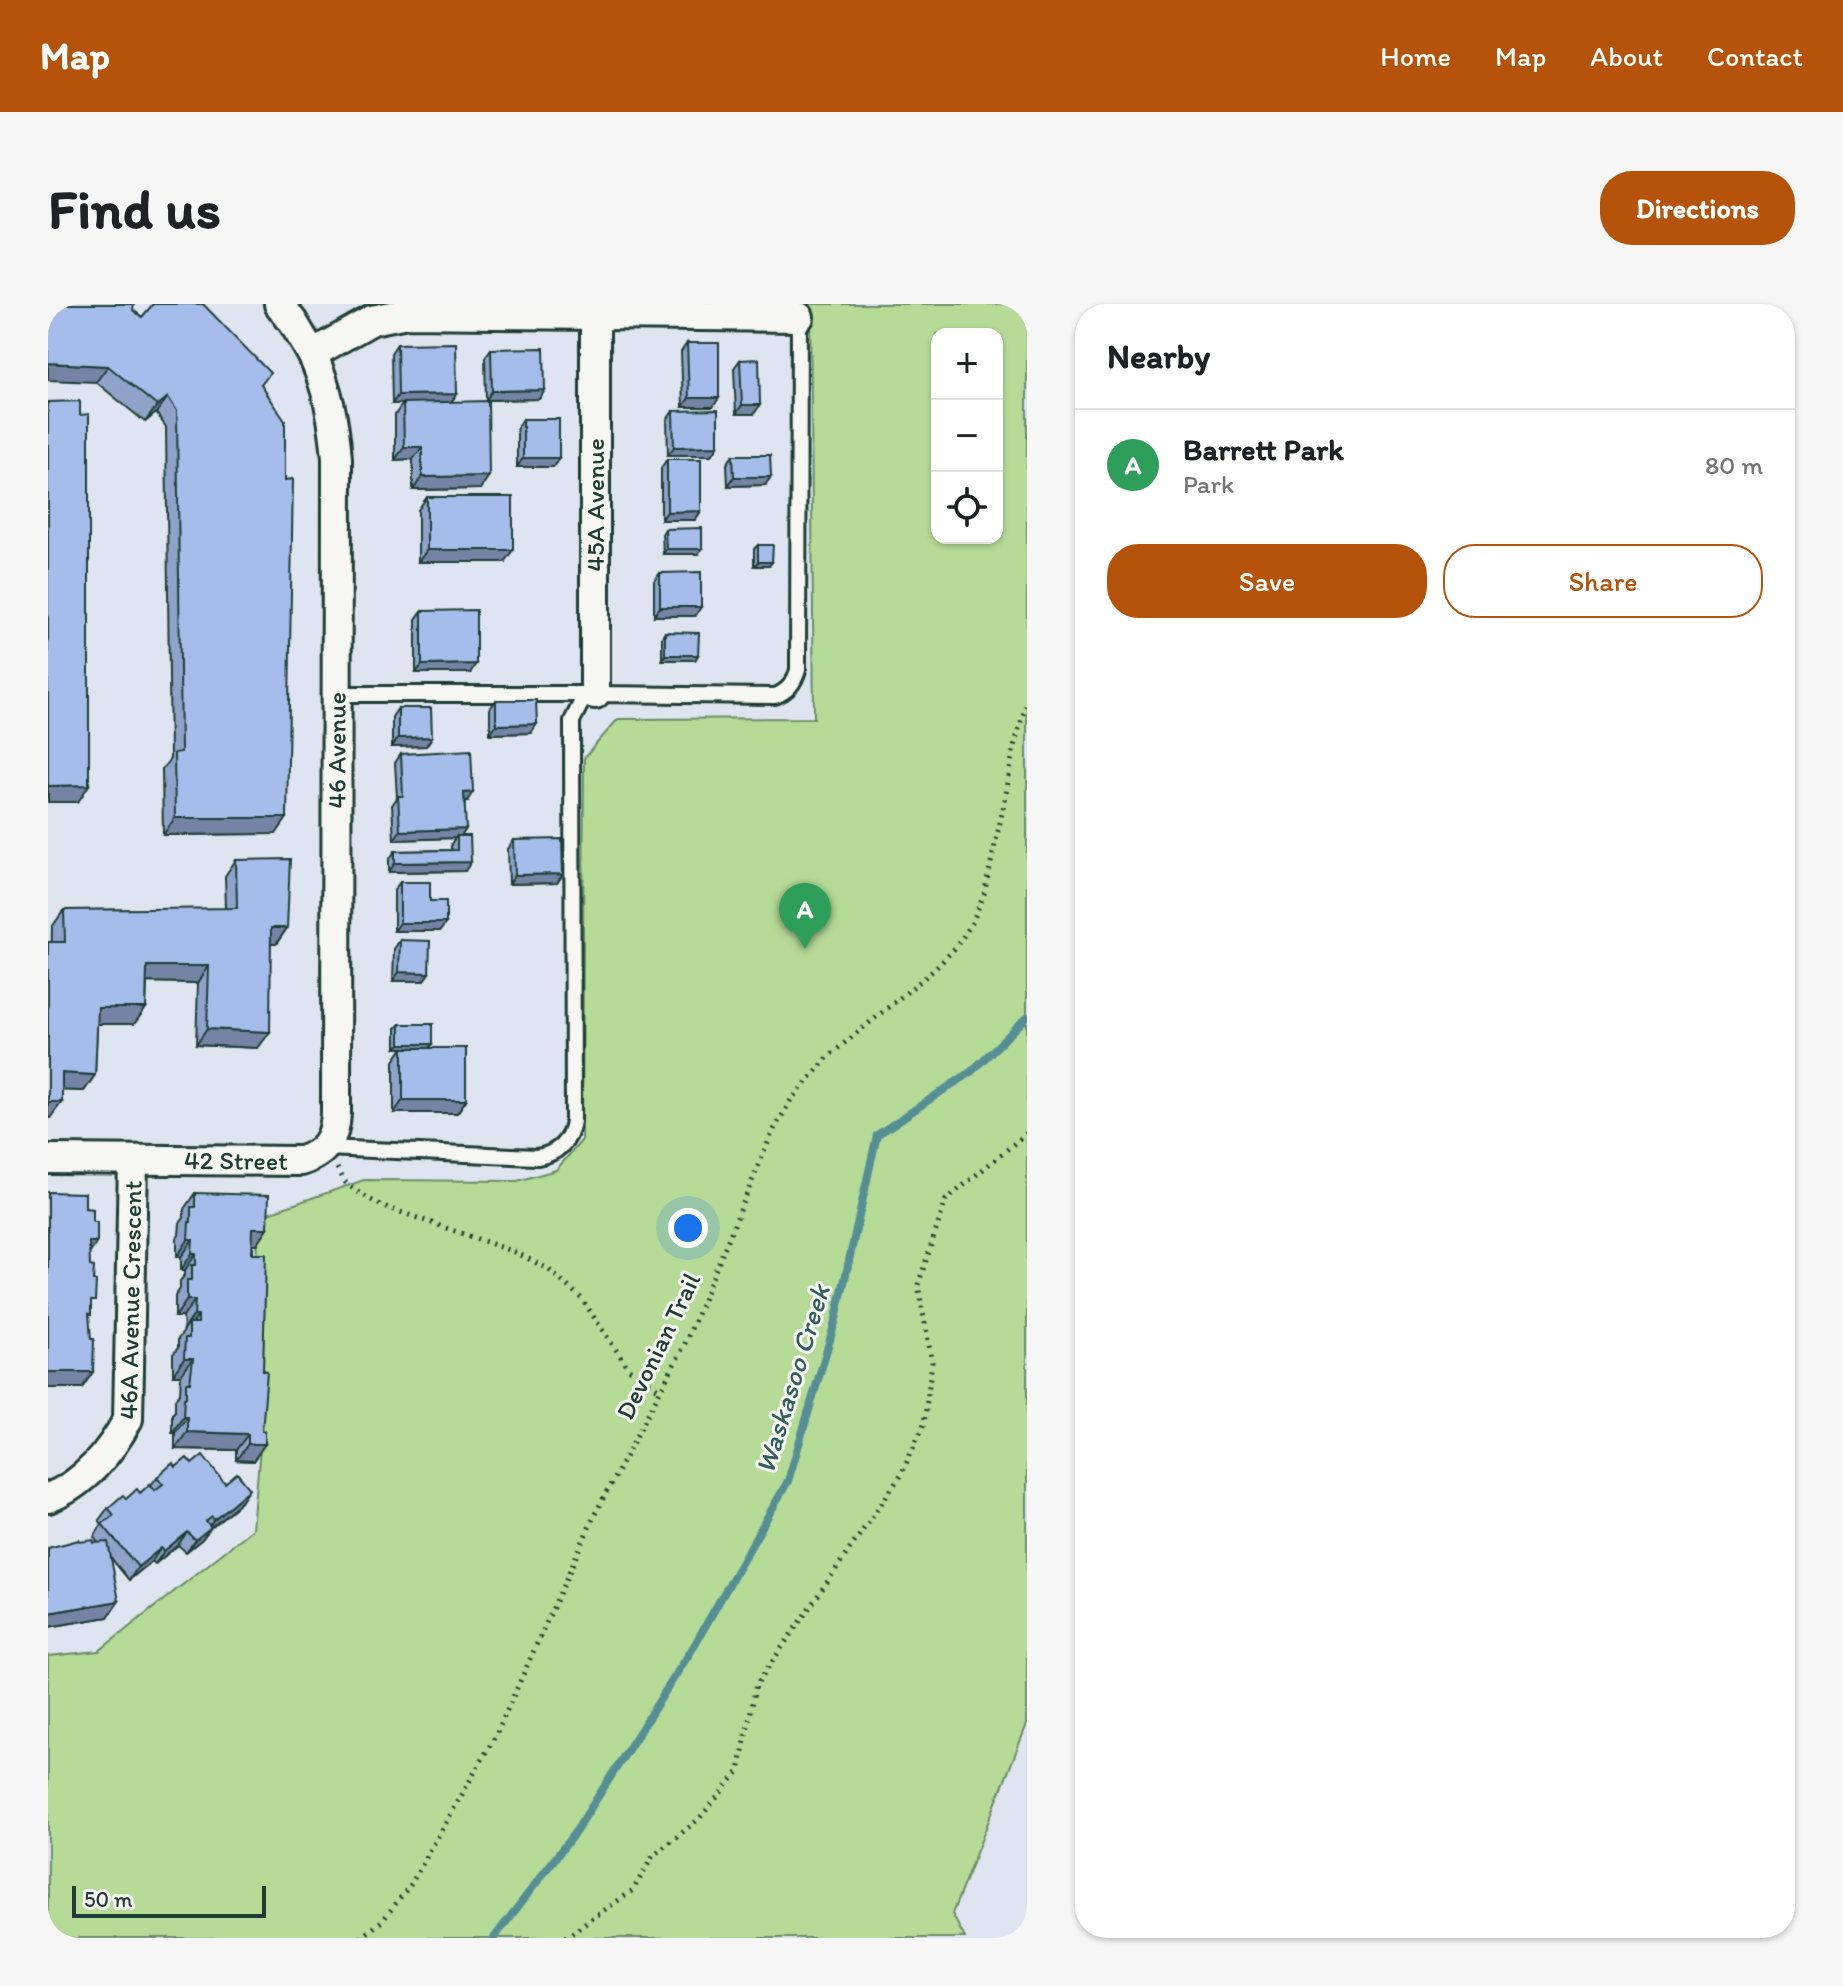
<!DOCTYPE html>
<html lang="en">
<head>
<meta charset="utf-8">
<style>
  :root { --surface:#fff; --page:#f6f6f6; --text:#202124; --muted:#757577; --line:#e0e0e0; --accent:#b45309 }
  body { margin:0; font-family:Itim,sans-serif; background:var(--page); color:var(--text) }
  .controls { position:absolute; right:24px; top:24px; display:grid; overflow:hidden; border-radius:16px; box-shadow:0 2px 6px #0004 }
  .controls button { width:72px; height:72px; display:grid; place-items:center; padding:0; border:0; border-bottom:2px solid var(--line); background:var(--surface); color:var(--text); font:40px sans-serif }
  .scale { position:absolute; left:24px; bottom:20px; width:194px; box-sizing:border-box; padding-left:8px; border:4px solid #1f3d34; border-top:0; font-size:22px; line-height:28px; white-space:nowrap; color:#1f3d34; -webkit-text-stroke:6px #f6f6f2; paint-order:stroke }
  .you { position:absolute; left:640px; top:924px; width:28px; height:28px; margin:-20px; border:6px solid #fff; border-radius:50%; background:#1a73e8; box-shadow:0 0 0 12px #1a73e833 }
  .badge { display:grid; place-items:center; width:52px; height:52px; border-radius:50%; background:var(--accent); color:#fff; font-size:26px; font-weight:700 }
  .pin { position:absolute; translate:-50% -66px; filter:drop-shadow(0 2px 4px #0008) }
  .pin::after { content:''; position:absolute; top:42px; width:28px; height:24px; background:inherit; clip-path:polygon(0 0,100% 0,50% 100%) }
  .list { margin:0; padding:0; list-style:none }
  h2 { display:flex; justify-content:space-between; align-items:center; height:104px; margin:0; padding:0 32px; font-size:34px }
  h2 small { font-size:26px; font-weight:400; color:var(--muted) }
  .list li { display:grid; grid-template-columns:52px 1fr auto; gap:24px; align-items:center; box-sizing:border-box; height:112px; padding:0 32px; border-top:2px solid var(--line) }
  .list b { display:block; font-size:30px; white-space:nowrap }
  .list p { margin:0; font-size:26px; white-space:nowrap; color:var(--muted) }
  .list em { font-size:26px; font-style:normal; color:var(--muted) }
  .actions { display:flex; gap:16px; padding:24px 32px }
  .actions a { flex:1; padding:18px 0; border:2px solid var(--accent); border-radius:32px; text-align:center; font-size:28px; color:var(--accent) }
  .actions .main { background:var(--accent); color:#fff }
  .icon { flex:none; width:44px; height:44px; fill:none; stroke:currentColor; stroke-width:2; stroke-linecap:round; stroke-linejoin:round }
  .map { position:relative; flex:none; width:979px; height:1634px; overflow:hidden; border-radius:32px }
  header { display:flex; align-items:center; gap:48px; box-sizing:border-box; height:112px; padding:0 40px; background:var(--accent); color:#fff }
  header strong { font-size:38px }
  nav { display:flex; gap:44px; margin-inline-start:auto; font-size:28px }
  .intro { display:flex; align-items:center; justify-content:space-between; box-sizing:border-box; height:192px; padding:0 48px }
  h1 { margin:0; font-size:56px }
  .button { padding:20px 36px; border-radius:32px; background:var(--accent); color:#fff; font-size:28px; font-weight:700 }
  main { display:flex; gap:48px; padding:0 48px }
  aside { flex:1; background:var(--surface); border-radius:32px; box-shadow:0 2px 6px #0004 }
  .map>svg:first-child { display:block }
  .green { fill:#b6db97; stroke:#6a8c66; stroke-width:2; fill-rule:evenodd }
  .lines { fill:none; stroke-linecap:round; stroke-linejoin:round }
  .stream { stroke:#548f95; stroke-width:8 }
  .service-casing { stroke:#1f3d34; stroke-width:20 }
  .minor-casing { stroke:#1f3d34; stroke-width:34 }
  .path { stroke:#1f3d34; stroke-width:5; stroke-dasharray:2 6; stroke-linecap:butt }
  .service { stroke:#f6f6f2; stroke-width:14 }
  .minor { stroke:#f6f6f2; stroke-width:28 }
  .wall { fill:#8fa3ca; stroke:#1f3d34; stroke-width:2 }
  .shaded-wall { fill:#7484a4; stroke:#1f3d34; stroke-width:2 }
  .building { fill:#a6bdeb; stroke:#1f3d34; stroke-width:2 }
  .labels { text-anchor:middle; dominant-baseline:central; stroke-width:6; stroke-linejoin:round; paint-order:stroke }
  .street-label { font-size:26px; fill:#1f3d34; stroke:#f6f6f2 }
  .water-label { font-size:28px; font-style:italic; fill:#355f5c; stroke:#f6f6f2 }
</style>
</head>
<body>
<header>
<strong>Map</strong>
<nav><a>Home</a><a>Map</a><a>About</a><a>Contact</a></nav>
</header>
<div class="intro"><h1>Find us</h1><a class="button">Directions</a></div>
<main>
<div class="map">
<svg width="979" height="1634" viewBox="0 0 979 1634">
  <rect width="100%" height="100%" fill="#dee5f0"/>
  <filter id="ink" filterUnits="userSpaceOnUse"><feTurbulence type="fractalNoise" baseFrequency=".0125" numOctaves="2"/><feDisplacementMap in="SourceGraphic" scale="16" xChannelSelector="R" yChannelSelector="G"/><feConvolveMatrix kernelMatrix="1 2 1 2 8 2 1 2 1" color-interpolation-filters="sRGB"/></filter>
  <g filter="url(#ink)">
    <!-- green -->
    <path class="green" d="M762,0H979V1420L904,1610L917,1634H0V1352L51,1347L205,1225L213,1131L209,913L316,876L469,877L508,866L534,836L536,454L570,415L766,414ZM889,30H949V234H889Z"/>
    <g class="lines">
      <!-- stream -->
      <path class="stream" d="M446,1634L528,1527L643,1347L740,1177L788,1015L829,831L924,767L979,713"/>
      <defs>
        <g id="service">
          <path d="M289,390H545"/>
          <path d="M277,844L489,853C509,850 522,838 525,817L524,417L533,399L547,390L727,392C740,387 746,379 750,366L751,8"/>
        </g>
        <g id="minor">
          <path d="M231,0L245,18L264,50L324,16L359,9L751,13"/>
          <path d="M547,390V11"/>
          <path id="s1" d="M0,855L253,857C278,849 287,834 288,809L289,154C286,117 280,84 264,50"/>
          <path id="s2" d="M0,1194C35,1181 63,1148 80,1115L85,856"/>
        </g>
      </defs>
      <!-- service casing -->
      <use href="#service" class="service-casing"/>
      <!-- minor casing -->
      <use href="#minor" class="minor-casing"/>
      <!-- path -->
      <g class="path">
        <path d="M289,864L297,878L308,887L332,901L467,948L500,965L533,994L581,1065L613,1087"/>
        <path d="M313,1634L335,1616L363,1580L448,1431L547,1210L636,1042L724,829L743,796L782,751L887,665L909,642L924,619L936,590L957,496L966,442L979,398"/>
        <path d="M517,1634L585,1586L605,1552L651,1515L691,1467L708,1381L853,1171L876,1120L884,1058L870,981L898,896L979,829"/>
      </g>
      <!-- service -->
      <use href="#service" class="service"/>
      <!-- minor -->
      <use href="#minor" class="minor"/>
    </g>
    <!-- wall -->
    <g class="wall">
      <path d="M85,6L94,13L213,82L228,530L115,531L114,465L122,455L118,123L108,109L97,118L48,78Z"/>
      <path d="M639,39L665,103H635L633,48Z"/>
      <path d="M349,40L409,90L403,98L432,185L365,186V155L347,156V111L355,99L344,100L343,49Z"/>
      <path d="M443,45L497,86L491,95L438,96L437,53Z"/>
      <path d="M692,56L706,110H688L686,64Z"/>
      <path d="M625,107L670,142L664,151H620L619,116Z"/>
      <path d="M475,115L511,154L505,163H469V124Z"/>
      <path d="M685,151L717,181L680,182L679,160Z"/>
      <path d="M619,155L653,207L647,216H613V164Z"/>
      <path d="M379,193L456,258H370V206Z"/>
      <path d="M617,225L650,250H615L614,230Z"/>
      <path d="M710,241L721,262H706V245Z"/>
      <path d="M612,269L647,312H606V277Z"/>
      <path d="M374,307L422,369H368V315Z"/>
      <path d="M617,328L650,351L647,356H614V333Z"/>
      <path d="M448,396L483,429L442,430V405Z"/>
      <path d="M350,404L384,433L378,442L344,443V413Z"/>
      <path d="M353,450L419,497H417L413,532L417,567L341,568V556L347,547L403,546V540L407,534L346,536L344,501L349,494L347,459Z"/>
      <path d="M466,536L515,570L509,579L461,580L460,545Z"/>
      <path d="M188,556L239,624L228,640H223L210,744L148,741L150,679L99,678L98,704L86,720H49L47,771L36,787L14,786L2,814H0L4,623L16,606L178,605L177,572Z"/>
      <path d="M352,578L382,597L392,627H346V586Z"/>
      <path d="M352,636L381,669L375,677H345L346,645Z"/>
      <path d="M352,720H384L348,744V724Z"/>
      <path d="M355,744L418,796L409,809H346V757Z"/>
      <path d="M147,889L209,940H205V1157L188,1156V1146L127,1145V1129H124V1110L127,1107V1095L132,1089L133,1071H125V1050L130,1044V1035L136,1027L135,1013H127V992L132,985V977L137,971V966H133V953H129V934L131,931L132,919L136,914V905Z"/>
      <path d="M144,1160L193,1198L163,1223L154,1235L138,1248L130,1241L107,1260L104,1257L81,1276L63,1254L60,1313L0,1323V1244L32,1238L50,1239L46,1233L54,1220L51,1216L60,1204L92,1189L103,1181L109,1173L128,1163Z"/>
    </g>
    <!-- shaded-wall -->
    <g class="shaded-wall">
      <path d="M0,59L60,62L48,78L0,76Z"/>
      <path d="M497,86L491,95L438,96L444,87Z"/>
      <path d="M409,90L403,98L344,100L350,91Z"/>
      <path d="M120,93L108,109L97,118L109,102Z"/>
      <path d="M641,94H671L665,103H635Z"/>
      <path d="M694,101H712L706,110H688Z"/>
      <path d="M670,142L664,151H620L626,143Z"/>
      <path d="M356,143H374L365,155L347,156Z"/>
      <path d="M475,154H511L505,163H469Z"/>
      <path d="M441,172L432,185L365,186L374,173Z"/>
      <path d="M686,173H723L717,181L680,182Z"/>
      <path d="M653,207L647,216H613L619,208Z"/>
      <path d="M618,245H654L650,250H615Z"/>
      <path d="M379,246H465L456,258H370Z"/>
      <path d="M710,258H724L721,262H706Z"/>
      <path d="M612,303H653L647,312H606Z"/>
      <path d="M617,351H650L647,356H614Z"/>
      <path d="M428,360L422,369H368L374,361Z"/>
      <path d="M489,420L483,429L442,430L448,421Z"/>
      <path d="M384,433L378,442L344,443L350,434Z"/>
      <path d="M41,481L30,498H0V482Z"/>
      <path d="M425,488L419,497L410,498L416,489Z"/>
      <path d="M127,514H239L228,530L115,531Z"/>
      <path d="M418,525L412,534L409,532L407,534L346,536L352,527Z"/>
      <path d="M423,558L417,567L341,568L347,559Z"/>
      <path d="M515,570L509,579L461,580L467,571Z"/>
      <path d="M352,619H398L392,627H346Z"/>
      <path d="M223,624H239L228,640H211Z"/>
      <path d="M99,662H161L150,679L88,678Z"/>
      <path d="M351,668L381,669L375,677H345Z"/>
      <path d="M50,704H98L86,720H39Z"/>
      <path d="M159,725L222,728L210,744L148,741Z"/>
      <path d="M352,740H384L381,744H348Z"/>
      <path d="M14,769L47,771L36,787L3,786Z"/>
      <path d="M355,796H418L409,809H346Z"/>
      <path d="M0,798H14L2,814H0Z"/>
      <path d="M205,924H220L209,940H194Z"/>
      <path d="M140,936H145L133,953H129Z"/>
      <path d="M41,938H49L38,955Z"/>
      <path d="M144,950H148L137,966H133Z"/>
      <path d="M139,996H147L135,1013H127Z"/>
      <path d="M146,1011H150L141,1024V1019L135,1027Z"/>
      <path d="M136,1055H145L133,1071H125Z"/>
      <path d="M0,1068H45L34,1084H0Z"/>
      <path d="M135,1113H139L127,1129H124Z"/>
      <path d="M139,1128L200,1130L188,1146L127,1145Z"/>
      <path d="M200,1140H217L205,1157L188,1156Z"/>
      <path d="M202,1185L193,1198L163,1223L154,1235L138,1248L147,1236L157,1227L166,1215Z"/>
      <path d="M139,1228L130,1241L107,1260L116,1247Z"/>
      <path d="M113,1244L104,1257L81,1276L90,1263Z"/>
      <path d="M71,1297L60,1313L0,1323V1309Z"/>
    </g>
    <!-- building -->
    <g class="building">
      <path d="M0,0H86L85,6L94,13L105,0H155L222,69L213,81L237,116V176L245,175L239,514H127L126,449L133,448L129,107L120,93L109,102L60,62L0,59Z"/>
      <path d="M408,39L409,90L350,91L349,40Z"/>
      <path d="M639,39H671V94H641Z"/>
      <path d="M496,44L497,86L444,87L443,45Z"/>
      <path d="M711,55L712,101H694L692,56Z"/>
      <path d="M32,97V111L41,110V481L0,482V98Z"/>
      <path d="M440,97L441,172L374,173V143H356L355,99Z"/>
      <path d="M670,106V142L626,143L625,107Z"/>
      <rect x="475" y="115" width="36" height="39"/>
      <path d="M685,151H722L723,173H686Z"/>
      <path d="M619,155H653V207L619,208Z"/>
      <rect x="379" y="193" width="86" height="53"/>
      <path d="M654,224V245H618L617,225Z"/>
      <path d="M710,241H725L724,258H710Z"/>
      <path d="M653,268V303H612V269Z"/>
      <path d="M428,306V360L374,361V307Z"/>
      <path d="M617,328L651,329L650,351H617Z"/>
      <path d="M448,396H488L489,420L448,421Z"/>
      <path d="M350,404H383L384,433L350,434Z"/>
      <path d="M423,446L425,488L416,489L418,525L352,527L350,492H355L353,450Z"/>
      <path d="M409,532H422L423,558L347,559V547L409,546Z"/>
      <path d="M514,535L515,570L467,571L466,536Z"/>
      <path d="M242,555L239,624H223L222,728L159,725L161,662H99L98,704H50L47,771L14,769V798H0V638H17L16,606L189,604L188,556Z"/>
      <path d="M352,578H382V597H398V619H352Z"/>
      <path d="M352,636L382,637L381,669L351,668Z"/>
      <rect x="352" y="720" width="32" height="20"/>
      <rect x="355" y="744" width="63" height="52"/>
      <path d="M0,888L37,889V904L45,905V918H49V938H41L42,962L46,963L45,977H48L47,997H43V1011L41,1010L43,1035H46L45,1068H0Z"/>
      <path d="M147,889L221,891L220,924H205L204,950H218L215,1067L219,1068L214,1127H217V1140H200V1130L139,1128V1113H135L136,1094H138V1079H142L145,1055H136L137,1034H141V1019H150V1011H146L147,996H139V976H144V961H148V950H144L145,936H140L141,918H143V903H147Z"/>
      <path d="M155,1151L177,1179L189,1169L202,1185L166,1215L164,1212L158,1217L163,1223L147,1236L139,1228L116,1247L113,1244L90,1263L54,1220L66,1211L60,1204L75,1191L78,1195L89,1185L92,1189L102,1180L107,1186L115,1180L109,1173L125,1159L128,1163L139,1154L144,1160Z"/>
      <path d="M31,1236L32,1238L45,1236L46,1239L60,1238L71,1297L0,1309V1244Z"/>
    </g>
  </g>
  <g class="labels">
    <!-- street labels -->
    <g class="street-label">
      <text transform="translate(547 201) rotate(-90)">45A Avenue</text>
      <text stroke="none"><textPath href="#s1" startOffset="680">46 Avenue</textPath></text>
      <text stroke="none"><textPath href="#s1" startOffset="188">42 Street</textPath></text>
      <text stroke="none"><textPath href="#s2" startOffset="234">46A Avenue Crescent</textPath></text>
      <text transform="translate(610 1042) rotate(-64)">Devonian Trail</text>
    </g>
    <!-- water labels -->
    <g class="water-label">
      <text transform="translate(744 1075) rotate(-73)">Waskasoo Creek</text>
    </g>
  </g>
</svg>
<div class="controls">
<button>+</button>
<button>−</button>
<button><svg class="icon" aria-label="locate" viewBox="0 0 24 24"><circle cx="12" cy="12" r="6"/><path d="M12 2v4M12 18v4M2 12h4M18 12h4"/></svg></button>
</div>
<div class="scale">50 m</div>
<div class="you"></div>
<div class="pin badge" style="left:757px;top:645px;background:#2e9e5b">A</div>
</div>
<aside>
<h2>Nearby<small></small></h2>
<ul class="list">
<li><span class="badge" style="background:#2e9e5b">A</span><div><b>Barrett Park</b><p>Park</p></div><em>80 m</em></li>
</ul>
<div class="actions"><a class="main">Save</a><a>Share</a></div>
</aside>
</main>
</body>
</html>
